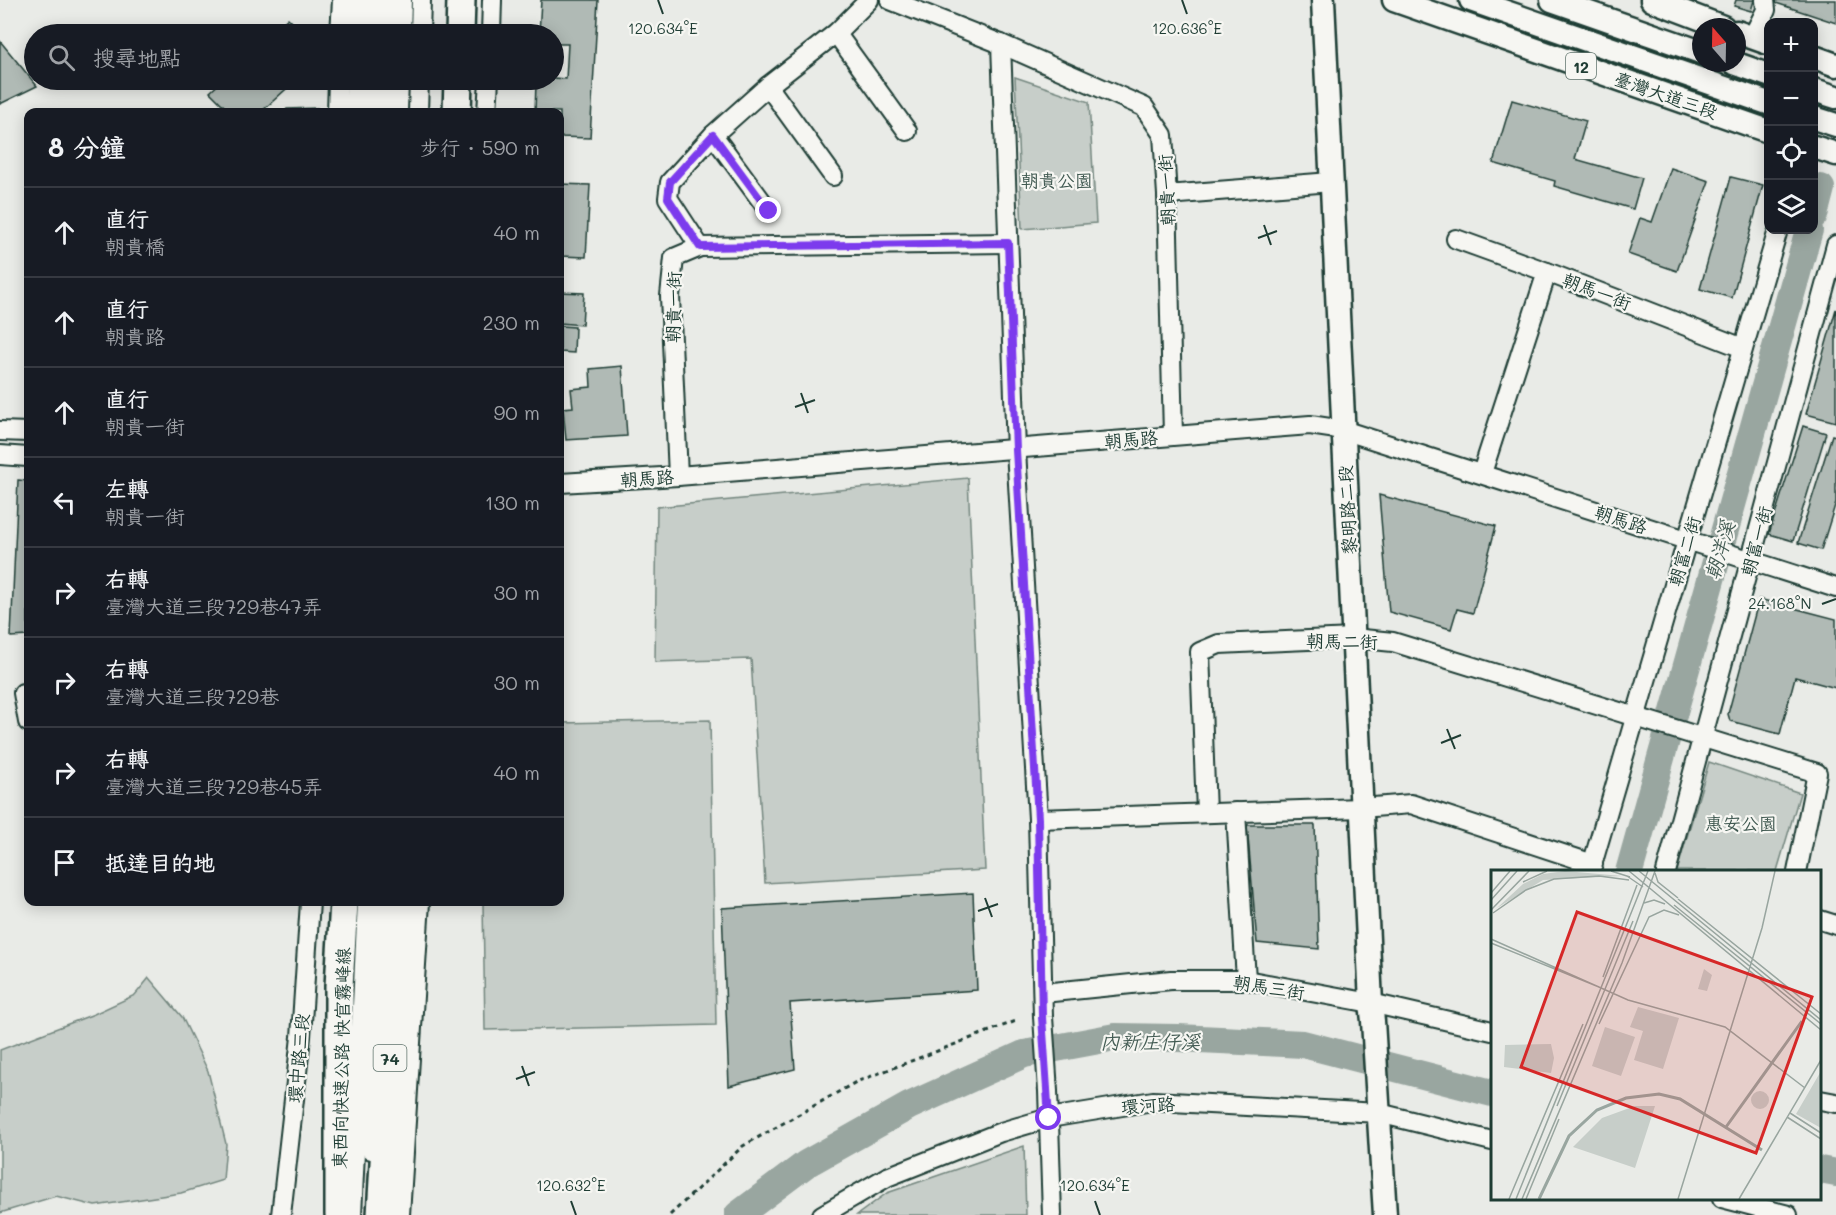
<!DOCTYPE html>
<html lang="zh-TW">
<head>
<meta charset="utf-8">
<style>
  :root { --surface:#171b24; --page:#20242c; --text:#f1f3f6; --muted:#9ea1a6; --line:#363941 }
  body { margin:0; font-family:Mali,"LXGW WenKai TC",sans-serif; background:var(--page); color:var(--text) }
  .controls { position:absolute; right:18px; top:18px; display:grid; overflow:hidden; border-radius:12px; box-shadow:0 3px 15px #0003 }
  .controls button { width:54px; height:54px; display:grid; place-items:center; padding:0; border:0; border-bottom:2px solid var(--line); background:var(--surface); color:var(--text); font:30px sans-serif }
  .compass { position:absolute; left:1692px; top:18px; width:54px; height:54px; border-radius:50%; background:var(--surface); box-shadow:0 3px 15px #0003; rotate:340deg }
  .stop { position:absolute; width:18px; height:18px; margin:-14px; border:4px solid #7c3aed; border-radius:50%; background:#fff }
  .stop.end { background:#7c3aed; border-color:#fff; box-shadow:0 2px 6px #0008 }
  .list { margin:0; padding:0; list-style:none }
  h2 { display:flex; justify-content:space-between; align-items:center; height:78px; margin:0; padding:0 24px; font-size:26px }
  h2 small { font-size:20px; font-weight:400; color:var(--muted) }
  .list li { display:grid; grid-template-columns:39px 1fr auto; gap:18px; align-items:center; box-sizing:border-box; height:90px; padding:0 24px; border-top:2px solid var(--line) }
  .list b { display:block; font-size:22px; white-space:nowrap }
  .list p { margin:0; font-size:20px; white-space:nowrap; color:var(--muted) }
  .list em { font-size:20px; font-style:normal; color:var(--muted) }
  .icon { flex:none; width:33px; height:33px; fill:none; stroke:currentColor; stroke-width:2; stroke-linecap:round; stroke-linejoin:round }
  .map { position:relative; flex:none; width:1836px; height:1215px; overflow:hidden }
  .search { position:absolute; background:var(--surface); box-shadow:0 3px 15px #0003; left:24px; top:24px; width:540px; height:66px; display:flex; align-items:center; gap:15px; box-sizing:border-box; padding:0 21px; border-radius:33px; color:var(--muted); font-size:22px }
  .panel { position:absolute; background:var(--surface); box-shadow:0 3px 15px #0003; left:24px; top:108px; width:540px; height:798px; border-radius:12px }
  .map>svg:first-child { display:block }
  .green { fill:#c7cec9; stroke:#73867e; stroke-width:1.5 }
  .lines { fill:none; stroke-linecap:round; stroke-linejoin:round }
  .river { stroke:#99a6a0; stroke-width:28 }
  .building { fill:#b0bab5; stroke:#1f3d34; stroke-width:1.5 }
  .minor-casing { stroke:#1f3d34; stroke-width:22 }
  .major-casing { stroke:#1f3d34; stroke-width:27 }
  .highway-casing { stroke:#1f3d34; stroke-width:32 }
  .path { stroke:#1f3d34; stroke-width:3; stroke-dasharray:4.5 4.5; stroke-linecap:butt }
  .minor { stroke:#f6f6f2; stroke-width:18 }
  .major { stroke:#f6f6f2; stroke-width:22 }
  .highway { stroke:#f6f6f2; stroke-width:27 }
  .route { stroke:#7c3aed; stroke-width:8 }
  .ticks { fill:none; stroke:#1f3d34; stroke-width:2 }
  .labels { text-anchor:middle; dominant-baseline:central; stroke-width:4.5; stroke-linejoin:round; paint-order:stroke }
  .shield { fill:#f6f6f2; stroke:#60746d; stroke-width:1.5 }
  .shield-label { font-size:16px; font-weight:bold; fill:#1f3d34 }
  .street-label { font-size:18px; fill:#1f3d34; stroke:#f6f6f2 }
  .park-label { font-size:18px; fill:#415a52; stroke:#f6f6f2 }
  .water-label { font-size:20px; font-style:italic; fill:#445c54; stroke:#f6f6f2 }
  .inset-river { fill:none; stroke:#99a6a0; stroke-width:3 }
  .inset-road { fill:none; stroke:#98a59f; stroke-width:1.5 }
  .view { fill:#d62828; fill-opacity:0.15; stroke:#d62828; stroke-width:3 }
  .inset-edge { fill:none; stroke:#1f3d34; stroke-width:3 }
  .ticks-label { font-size:15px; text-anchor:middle; fill:#1f3d34; stroke:#f6f6f2; stroke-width:4.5; stroke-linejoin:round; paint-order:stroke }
</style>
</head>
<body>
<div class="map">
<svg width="1836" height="1215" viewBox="0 0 1836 1215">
  <rect width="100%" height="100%" fill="#e9ebe7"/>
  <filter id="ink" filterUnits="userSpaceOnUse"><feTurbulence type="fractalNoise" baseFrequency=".0167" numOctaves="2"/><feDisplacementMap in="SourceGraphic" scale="12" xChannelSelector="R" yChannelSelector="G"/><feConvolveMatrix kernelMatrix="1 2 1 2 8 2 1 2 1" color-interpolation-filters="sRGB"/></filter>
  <g filter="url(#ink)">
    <!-- green -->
    <g class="green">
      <path d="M1015,77L1089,102L1096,223L1022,229Z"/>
      <path d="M968,478L985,870L765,883L751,659L655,662L657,507Z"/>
      <path d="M710,720L716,1025L485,1030L483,902H560V723Z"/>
      <path d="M1709,762L1800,793L1777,871H1677Z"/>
      <path d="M149,978L182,1017L208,1071L226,1144L223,1180L181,1193L95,1206L56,1196L0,1213V1050L94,1014L135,995Z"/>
      <path d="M1024,1146L1026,1215H857L887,1193Z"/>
    </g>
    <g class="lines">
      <!-- river -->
      <g class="river">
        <path d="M1814,215L1821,188"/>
        <path d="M1629,872L1809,230"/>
        <path d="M1820,1170L1836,1173"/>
        <path d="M738,1215L806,1164L909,1106L1024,1054L1115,1037L1178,1038L1303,1044L1492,1093"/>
      </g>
    </g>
    <!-- building -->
    <g class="building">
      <path d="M541,0H598L590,138L560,137V112H535L536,83H547V80L554,78L566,79L568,44H554V34H539Z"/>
      <path d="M1736,0H1754L1751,11L1734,6Z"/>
      <path d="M1777,0H1836V23L1776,3Z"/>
      <path d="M288,18L304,34H270Z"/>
      <path d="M0,41L37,86L0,104Z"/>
      <path d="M223,80H296L261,112H230L210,92Z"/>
      <path d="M1512,100L1586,121L1575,159L1642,178L1633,209L1554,186L1555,181L1493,163Z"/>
      <path d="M317,108L316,112H284L287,109Z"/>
      <path d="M1671,168L1709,181L1677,271L1628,254L1640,218L1652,222Z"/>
      <path d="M1731,177L1763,185L1732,298L1700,289Z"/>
      <path d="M560,184L590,185L586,257L560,256Z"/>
      <path d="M560,292L584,293L582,325L560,323Z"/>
      <path d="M1836,309V422L1806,414Z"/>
      <path d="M560,326L575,327L574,353L560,352Z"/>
      <path d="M622,366L627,436L566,440L563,408L573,407L571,389L591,387L590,369Z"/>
      <path d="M1803,426L1826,433L1793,541L1769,534Z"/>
      <path d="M1832,435L1836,436V502L1821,550L1798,543Z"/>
      <path d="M18,480L28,481V636L11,637Z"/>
      <path d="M1379,495L1496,526L1473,613L1457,609L1451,629L1389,612Z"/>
      <path d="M1759,599L1836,619V688L1795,677L1780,734L1730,721L1728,714Z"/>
      <path d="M1247,825H1315L1319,949L1257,943Z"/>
      <path d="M973,893L977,990L790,1003L795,1069L729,1086L722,908Z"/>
    </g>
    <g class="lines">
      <defs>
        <g id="minor">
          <path d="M890,0L1001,44L1144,107L1163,135L1167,195L1173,435"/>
          <path d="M836,33L907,131"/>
          <path d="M340,34L342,0"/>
          <path d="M401,34L402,0"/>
          <path d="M420,34L421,0"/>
          <path d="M491,34L492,0"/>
          <path d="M1752,38L1766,10L1765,0"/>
          <path d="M1001,44L1016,450L1038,819L1043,1017L1048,1091L1052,1215"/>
          <path d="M768,86L833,176"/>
          <path d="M337,112L338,80"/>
          <path d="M398,112L399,80"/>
          <path d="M418,112L419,80"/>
          <path d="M487,112L489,80"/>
          <path d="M713,135L769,211"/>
          <path d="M1167,195L1331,182"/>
          <path d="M1456,239L1547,272"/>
          <path d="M700,247L668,198L670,182L713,135L768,86L836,33L869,0"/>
          <path d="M0,431L28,432"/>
          <path d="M0,455L28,457"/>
          <path d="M1482,473L1547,272L1743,348"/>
          <path d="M678,476L670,296L674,258L700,247L1008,243"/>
          <path d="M560,483L678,476L1310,425L1343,430L1836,588"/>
          <path d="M28,693H23L28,722"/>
          <path d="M1236,812L1246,980"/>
          <path d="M1206,813L1200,652L1219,644L1353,638L1393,642L1817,773L1797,872"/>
          <path d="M1038,819L1361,808L1411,804L1593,864"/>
          <path d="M1590,872L1778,230"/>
          <path d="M1666,872L1836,245"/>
          <path d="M1820,920L1836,925"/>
          <path d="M1043,993L1171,980H1246L1371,1003L1492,1031"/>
          <path d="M1820,1100L1836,1103"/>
          <path d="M371,1150L384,902"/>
          <path d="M1722,1198L1788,1215"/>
          <path d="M281,1215L301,1037L310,902"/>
          <path d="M352,1215L367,902"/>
          <path d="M400,1215L420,902"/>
          <path d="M822,1215L887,1177L1001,1132L1049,1118L1153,1101L1379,1113L1492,1141"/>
        </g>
        <g id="major">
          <path d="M1323,0L1371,1003L1373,1021L1385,1215"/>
          <path d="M1394,0L1768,131"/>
          <path d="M1471,0L1768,103"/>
          <path d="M1552,0L1701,52"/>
          <path d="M1652,0L1723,27"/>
          <path d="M1737,32L1768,43"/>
          <path d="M1814,57L1836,65"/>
          <path d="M1734,63L1768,75"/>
          <path d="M1814,90L1836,97"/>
          <path d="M1814,118L1836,125"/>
          <path d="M1814,147L1836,154"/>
        </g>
        <g id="highway">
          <path d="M361,34L362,0"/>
          <path d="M381,34L382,0"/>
          <path d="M460,34L461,0"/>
          <path d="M359,112L360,80"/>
          <path d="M378,112L379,80"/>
          <path d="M457,112L458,80"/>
          <path d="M339,1215V986L344,902"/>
          <path d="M381,1215L399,902"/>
        </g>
      </defs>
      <!-- minor casing -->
      <use href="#minor" class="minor-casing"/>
      <!-- major casing -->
      <use href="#major" class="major-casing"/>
      <!-- highway casing -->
      <use href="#highway" class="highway-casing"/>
      <!-- path -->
      <path class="path" d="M670,1215L743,1146L856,1082L1016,1021"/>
      <!-- minor -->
      <use href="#minor" class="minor"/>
      <!-- major -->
      <use href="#major" class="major"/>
      <!-- highway -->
      <use href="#highway" class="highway"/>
    </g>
  </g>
  <g class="lines" filter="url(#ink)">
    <!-- route -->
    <path class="route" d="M769,211L713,135L670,182L668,198L700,247L1008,243L1016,450L1038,819L1042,1017L1049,1118"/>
  </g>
  <!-- ticks -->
  <path class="ticks" d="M658,0L663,14M1182,0L1187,14M1264,225L1271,245M1258,238L1277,231M801,393L808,413M795,407L815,400M1822,604L1836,599M1447,729L1455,749M1441,743L1461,735M985,898L992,917M978,911L998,904M522,1066L529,1086M516,1079L535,1072M571,1201L576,1215M1095,1201L1100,1215"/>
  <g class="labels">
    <!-- shield labels -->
    <g class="shield">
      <rect x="1566" y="53" width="30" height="26" rx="4.5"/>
      <rect x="373.5" y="1045" width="33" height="26" rx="4.5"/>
    </g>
    <g class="shield-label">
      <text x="1581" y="66">12</text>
      <text x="390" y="1058">74</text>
    </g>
    <!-- street labels -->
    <g class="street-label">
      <text transform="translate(1666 95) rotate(19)">臺灣大道三段</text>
      <text transform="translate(1166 190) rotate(-93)">朝貴一街</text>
      <text transform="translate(1597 291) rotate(21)">朝馬一街</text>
      <text transform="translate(673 307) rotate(-89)">朝貴一街</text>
      <text transform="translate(1131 439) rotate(-5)">朝馬路</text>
      <text transform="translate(647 478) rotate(-4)">朝馬路</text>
      <text transform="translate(1347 510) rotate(-93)">黎明路二段</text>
      <text transform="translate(1621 519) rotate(18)">朝馬路</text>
      <text transform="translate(1756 541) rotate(-75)">朝富一街</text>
      <text transform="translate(1684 551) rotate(-74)">朝富二街</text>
      <text transform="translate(1342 641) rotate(1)">朝馬二街</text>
      <text transform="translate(1269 987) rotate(9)">朝馬三街</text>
      <text transform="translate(298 1058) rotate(-85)">環中路三段</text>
      <text transform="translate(341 1058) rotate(-89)">東西向快速公路 快官霧峰線</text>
      <text transform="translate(1148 1105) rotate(-4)">環河路</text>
    </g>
    <!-- park labels -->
    <g class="park-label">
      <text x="1057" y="180">朝貴公園</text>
      <text x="1741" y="823">惠安公園</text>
    </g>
    <!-- water labels -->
    <g class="water-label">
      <text transform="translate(1719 550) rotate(-74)">朝洋溪</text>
      <text x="1150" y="1041">內新庄仔溪</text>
    </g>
  </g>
  <!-- overview -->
  <g transform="translate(1491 870)">
    <rect width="330" height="330" fill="#e9ebe7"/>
    <path d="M74,1L131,6L52,10L6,38L32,14L52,4ZM213,99L221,105L216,121L207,119ZM147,137L188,148L172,199L143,190L152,161L139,157ZM114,157L144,167L130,206L101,196ZM60,174L63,188L60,203L13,197L14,175ZM330,201V258L305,244ZM260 230a9 9 0 1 1 18 0a9 9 0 1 1-18 0ZM144,236H164L144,298L82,277L111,248Z" fill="#c7cec9"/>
    <path class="inset-river" d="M235,257L311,151M48,329L78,266L106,240L135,228L168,224L189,229L271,280"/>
    <path class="inset-road" d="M120,1L139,7M138,1L330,160M148,1L330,150M164,3L167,12L187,28M136,6L152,17M32,12L56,1M0,23L19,1M187,29L330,144M0,30L26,1M153,33L163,30L174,34M183,35L330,154M0,40L38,1M2,43L35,20L63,9L108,6L138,10M0,69L137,130L234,157L314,218M0,73L108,117M112,107L146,15M108,154L158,47L173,40L188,45M66,236L142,51M299,243L330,263M296,247L330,269M18,329L92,154M25,329L157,1M31,329L131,93L164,1M35,329L68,249M187,329L271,58L284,1M248,329L330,190"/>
    <path class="view" d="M86,42L321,127L265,283L30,197Z"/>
    <rect width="330" height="330" class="inset-edge"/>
  </g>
  <g class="ticks-label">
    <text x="663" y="34">120.634°E</text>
    <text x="1187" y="34">120.636°E</text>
    <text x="1780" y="609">24.168°N</text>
    <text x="571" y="1191">120.632°E</text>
    <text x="1095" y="1191">120.634°E</text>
  </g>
</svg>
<div class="controls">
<button>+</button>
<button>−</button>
<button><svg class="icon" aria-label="locate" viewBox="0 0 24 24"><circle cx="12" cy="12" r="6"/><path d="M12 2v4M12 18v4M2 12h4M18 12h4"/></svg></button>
<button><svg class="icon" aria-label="layers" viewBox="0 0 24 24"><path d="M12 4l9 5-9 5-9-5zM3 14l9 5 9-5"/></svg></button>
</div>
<svg class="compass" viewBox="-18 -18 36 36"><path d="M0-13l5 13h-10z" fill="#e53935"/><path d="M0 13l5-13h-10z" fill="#9ea1a6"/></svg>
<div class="stop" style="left:1049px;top:1118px"></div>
<div class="stop end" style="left:769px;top:211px"></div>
<div class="search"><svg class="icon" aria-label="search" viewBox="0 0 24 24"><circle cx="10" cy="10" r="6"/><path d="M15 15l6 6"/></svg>搜尋地點</div>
<section class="panel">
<h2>8 分鐘<small>步行 · 590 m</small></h2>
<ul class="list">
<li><svg class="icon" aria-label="ahead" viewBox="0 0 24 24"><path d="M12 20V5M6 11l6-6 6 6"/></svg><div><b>直行</b><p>朝貴橋</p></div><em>40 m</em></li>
<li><svg class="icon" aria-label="ahead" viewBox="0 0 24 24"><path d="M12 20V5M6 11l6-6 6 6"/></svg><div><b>直行</b><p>朝貴路</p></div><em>230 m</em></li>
<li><svg class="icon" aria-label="ahead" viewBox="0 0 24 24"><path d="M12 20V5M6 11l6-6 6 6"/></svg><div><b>直行</b><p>朝貴一街</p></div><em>90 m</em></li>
<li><svg class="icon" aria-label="left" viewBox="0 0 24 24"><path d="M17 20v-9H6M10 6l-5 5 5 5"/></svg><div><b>左轉</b><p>朝貴一街</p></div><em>130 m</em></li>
<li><svg class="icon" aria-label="right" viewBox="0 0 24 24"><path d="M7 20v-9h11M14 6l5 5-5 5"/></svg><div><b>右轉</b><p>臺灣大道三段729巷47弄</p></div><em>30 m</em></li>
<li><svg class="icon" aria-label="right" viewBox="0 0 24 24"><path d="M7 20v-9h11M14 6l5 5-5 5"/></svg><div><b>右轉</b><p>臺灣大道三段729巷</p></div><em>30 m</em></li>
<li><svg class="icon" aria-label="right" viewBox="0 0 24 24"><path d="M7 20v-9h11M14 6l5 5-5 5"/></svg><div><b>右轉</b><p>臺灣大道三段729巷45弄</p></div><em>40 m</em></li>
<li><svg class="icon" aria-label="arrive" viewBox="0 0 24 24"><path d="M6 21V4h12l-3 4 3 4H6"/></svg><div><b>抵達目的地</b></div></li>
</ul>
</section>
</div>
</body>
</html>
